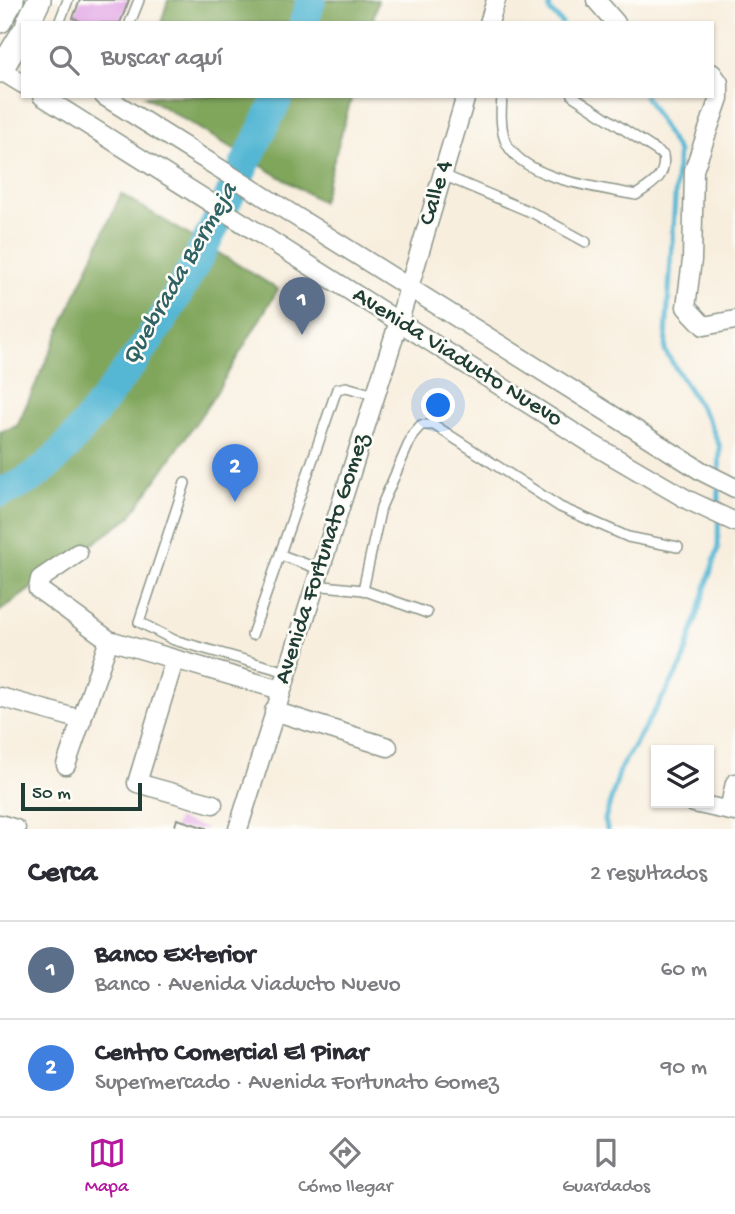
<!DOCTYPE html>
<html lang="es">
<head>
<meta charset="utf-8">
<style>
  :root { --surface:#fff; --page:#f2f2f3; --text:#2b2b33; --muted:#7c7c81; --line:#e1e1e2; --accent:#b5179e }
  body { margin:0; font-family:"Gochi Hand",sans-serif; background:var(--page); color:var(--text) }
  .controls { position:absolute; right:21px; bottom:21px; display:grid; overflow:hidden; border-radius:0px; box-shadow:0 2px 5px #0004 }
  .controls button { width:63px; height:63px; display:grid; place-items:center; padding:0; border:0; border-bottom:2px solid var(--line); background:var(--surface); color:var(--text); font:35px sans-serif }
  .scale { position:absolute; left:21px; bottom:18px; width:121px; box-sizing:border-box; padding-left:7px; border:4px solid #1f3d34; border-top:0; font-size:19px; line-height:24px; white-space:nowrap; color:#1f3d34; -webkit-text-stroke:5px #fdfcf7; paint-order:stroke }
  .you { position:absolute; left:439px; top:406px; width:24px; height:24px; margin:-18px; border:5px solid #fff; border-radius:50%; background:#1a73e8; box-shadow:0 0 0 10px #1a73e833 }
  .badge { display:grid; place-items:center; width:46px; height:46px; border-radius:50%; background:var(--accent); color:#fff; font-size:23px; font-weight:700 }
  .pin { position:absolute; translate:-50% -58px; filter:drop-shadow(0 2px 4px #0008) }
  .pin::after { content:''; position:absolute; top:37px; width:24px; height:21px; background:inherit; clip-path:polygon(0 0,100% 0,50% 100%) }
  .list { margin:0; padding:0; list-style:none }
  h2 { display:flex; justify-content:space-between; align-items:center; height:91px; margin:0; padding:0 28px; font-size:30px }
  h2 small { font-size:23px; font-weight:400; color:var(--muted) }
  .list li { display:grid; grid-template-columns:46px 1fr auto; gap:21px; align-items:center; box-sizing:border-box; height:98px; padding:0 28px; border-top:2px solid var(--line) }
  .list b { display:block; font-size:26px; white-space:nowrap }
  .list p { margin:0; font-size:23px; white-space:nowrap; color:var(--muted) }
  .list em { font-size:23px; font-style:normal; color:var(--muted) }
  .icon { flex:none; width:38px; height:38px; fill:none; stroke:currentColor; stroke-width:2; stroke-linecap:round; stroke-linejoin:round }
  .map { position:relative; flex:none; width:735px; height:829px; overflow:hidden }
  .search { position:absolute; background:var(--surface); box-shadow:0 2px 5px #0004; left:21px; right:21px; top:21px; height:77px; display:flex; align-items:center; gap:18px; box-sizing:border-box; padding:0 24px; border-radius:0px; color:var(--muted); font-size:26px }
  .sheet { height:287px; background:var(--surface) }
  nav { display:flex; justify-content:space-around; align-items:center; box-sizing:border-box; height:98px; border-top:2px solid var(--line); background:var(--surface); font-size:19px; color:var(--muted) }
  nav a { display:grid; justify-items:center; gap:4px }
  nav .on { color:var(--accent) }
  .map>svg:first-child { display:block }
  .forest { fill:#80a65b; stroke:#507248; stroke-width:2 }
  .lines { fill:none; stroke-linecap:round; stroke-linejoin:round }
  .stream { stroke:#55b7d4; stroke-width:5 }
  .river { stroke:#55b7d4; stroke-width:30 }
  .building { fill:#e3a9e6 }
  .service-casing { stroke:#8c9689; stroke-width:12 }
  .minor-casing { stroke:#8c9689; stroke-width:21 }
  .tertiary-casing { stroke:#8c9689; stroke-width:26 }
  .service { stroke:#fff; stroke-width:9 }
  .minor { stroke:#fff; stroke-width:18 }
  .tertiary { stroke:#fff; stroke-width:23 }
  .labels { text-anchor:middle; dominant-baseline:central; stroke-width:5; stroke-linejoin:round; paint-order:stroke }
  .street-label { font-size:24px; fill:#1f3d34; stroke:#fdfcf7 }
  .water-label { font-size:26px; font-style:italic; fill:#2f6264; stroke:#fdfcf7 }
</style>
</head>
<body>
<div class="map">
<svg width="735" height="829" viewBox="0 0 735 829">
  <rect width="100%" height="100%" fill="#fdfcf7"/>
  <filter id="ink" filterUnits="userSpaceOnUse"><feTurbulence type="fractalNoise" baseFrequency=".0143" numOctaves="2"/><feDisplacementMap in="SourceGraphic" scale="14" xChannelSelector="R" yChannelSelector="G"/><feConvolveMatrix kernelMatrix="1 2 1 2 8 2 1 2 1" color-interpolation-filters="sRGB"/></filter>
  <filter id="wash" filterUnits="userSpaceOnUse"><feTurbulence type="fractalNoise" baseFrequency=".00686" numOctaves="4" result="noise"/><feDisplacementMap in="SourceGraphic" scale="28" xChannelSelector="R" yChannelSelector="G"/><feGaussianBlur stdDeviation="1.57" result="paint"/><feColorMatrix in="noise" values="0 0 0 0 0 0 0 0 0 0 0 0 0 0 0 0 0 1.4 0 .05"/><feComposite in="paint" operator="in"/></filter>
  <g filter="url(#wash)">
    <rect width="100%" height="100%" fill="#f8eede"/>
    <!-- forest -->
    <g class="forest">
      <path d="M168,0H378L372,23H161Z"/>
      <path d="M145,96H352L322,202Z"/>
      <path d="M121,194L278,289L213,398L130,517L0,611V432L17,426Z"/>
    </g>
    <g class="lines">
      <!-- stream -->
      <g class="stream">
        <path d="M549,0L550,11L562,23"/>
        <path d="M645,96L678,152L665,351L709,421L720,447L719,476"/>
        <path d="M607,829L605,819L621,767L682,665L718,548L719,486"/>
      </g>
      <!-- river -->
      <g class="river">
        <path d="M304,23L311,0"/>
        <path d="M0,492C47,479 76,436 105,399C119,379 136,360 149,340C201,264 237,177 279,96"/>
      </g>
    </g>
    <g id="blocks">
      <!-- building -->
      <g class="building">
        <path d="M80,0H129L120,23H84L73,18Z"/>
        <path d="M177,819L206,828V829H174Z"/>
      </g>
    </g>
  </g>
  <g filter="url(#ink)">
    <use href="#blocks" fill-opacity="0" stroke="#8c9689" stroke-width="2"/>
    <g class="lines">
      <defs>
        <g id="service">
          <path d="M59,23L68,0"/>
          <path d="M130,23L139,0"/>
          <path d="M502,96C501,110 500,126 505,140C521,180 598,187 636,195C652,184 667,177 663,155L573,96"/>
          <path d="M443,175L533,213L586,242"/>
          <path d="M185,483L139,622L174,640L287,672"/>
          <path d="M281,555L319,569"/>
          <path d="M314,585L363,590L427,613"/>
          <path d="M363,590L381,507L413,434L421,425H434L560,507L628,537L678,547"/>
          <path d="M252,635L337,389L346,387L375,395"/>
        </g>
        <g id="minor">
          <path d="M596,0L616,23"/>
          <path d="M489,23L496,0"/>
          <path d="M0,70L23,84"/>
          <path d="M712,73L719,83V98L694,170L692,260L686,307L704,326L735,320"/>
          <path d="M42,96L592,444L688,500L735,522"/>
          <path d="M104,96L703,472L735,488"/>
          <path d="M78,553L40,579L38,589L109,640L281,690"/>
          <path d="M174,661L137,783L213,804"/>
          <path d="M0,697L82,720"/>
          <path d="M274,711L388,747"/>
          <path d="M66,765L109,640"/>
          <path d="M694,803L735,812"/>
          <path d="M729,810L735,783"/>
          <path d="M0,824L16,829"/>
          <path d="M238,829L399,321L466,96"/>
        </g>
        <g id="tertiary">
          <path d="M0,21L12,0"/>
          <path d="M28,23L39,0"/>
          <path d="M0,71L23,33"/>
        </g>
      </defs>
      <!-- service casing -->
      <use href="#service" class="service-casing"/>
      <!-- minor casing -->
      <use href="#minor" class="minor-casing"/>
      <!-- tertiary casing -->
      <use href="#tertiary" class="tertiary-casing"/>
      <!-- service -->
      <use href="#service" class="service"/>
      <!-- minor -->
      <use href="#minor" class="minor"/>
      <!-- tertiary -->
      <use href="#tertiary" class="tertiary"/>
    </g>
  </g>
  <g class="labels">
    <!-- street labels -->
    <g class="street-label">
      <text transform="translate(437 193) rotate(-73)">Calle 4</text>
      <text transform="translate(457 358) rotate(32)">Avenida Viaducto Nuevo</text>
      <text transform="translate(323 559) rotate(-72)">Avenida Fortunato Gomez</text>
    </g>
    <!-- water labels -->
    <g class="water-label">
      <text transform="translate(181 275) rotate(-60)">Quebrada Bermeja</text>
    </g>
  </g>
</svg>
<div class="controls">
<button><svg class="icon" aria-label="layers" viewBox="0 0 24 24"><path d="M12 4l9 5-9 5-9-5zM3 14l9 5 9-5"/></svg></button>
</div>
<div class="scale">50 m</div>
<div class="you"></div>
<div class="pin badge" style="left:302px;top:335px;background:#5c6f8a">1</div>
<div class="pin badge" style="left:235px;top:502px;background:#3f7fe0">2</div>
<div class="search"><svg class="icon" aria-label="search" viewBox="0 0 24 24"><circle cx="10" cy="10" r="6"/><path d="M15 15l6 6"/></svg>Buscar aquí</div>
</div>
<section class="sheet">
<h2>Cerca<small>2 resultados</small></h2>
<ul class="list">
<li><span class="badge" style="background:#5c6f8a">1</span><div><b>Banco Exterior</b><p>Banco · Avenida Viaducto Nuevo</p></div><em>60 m</em></li>
<li><span class="badge" style="background:#3f7fe0">2</span><div><b>Centro Comercial El Pinar</b><p>Supermercado · Avenida Fortunato Gomez</p></div><em>90 m</em></li>
</ul>
</section>
<nav>
<a class="on"><svg class="icon" aria-label="map" viewBox="0 0 24 24"><path d="M3 6l6-2 6 2 6-2v14l-6 2-6-2-6 2zM9 4v14M15 6v14"/></svg>Mapa</a>
<a><svg class="icon" aria-label="directions" viewBox="0 0 24 24"><path d="M12 3l9 9-9 9-9-9zM9 14v-3h6M13 9l2 2-2 2"/></svg>Cómo llegar</a>
<a><svg class="icon" aria-label="saved" viewBox="0 0 24 24"><path d="M7 4h10v16l-5-4-5 4z"/></svg>Guardados</a>
</nav>
</body>
</html>
